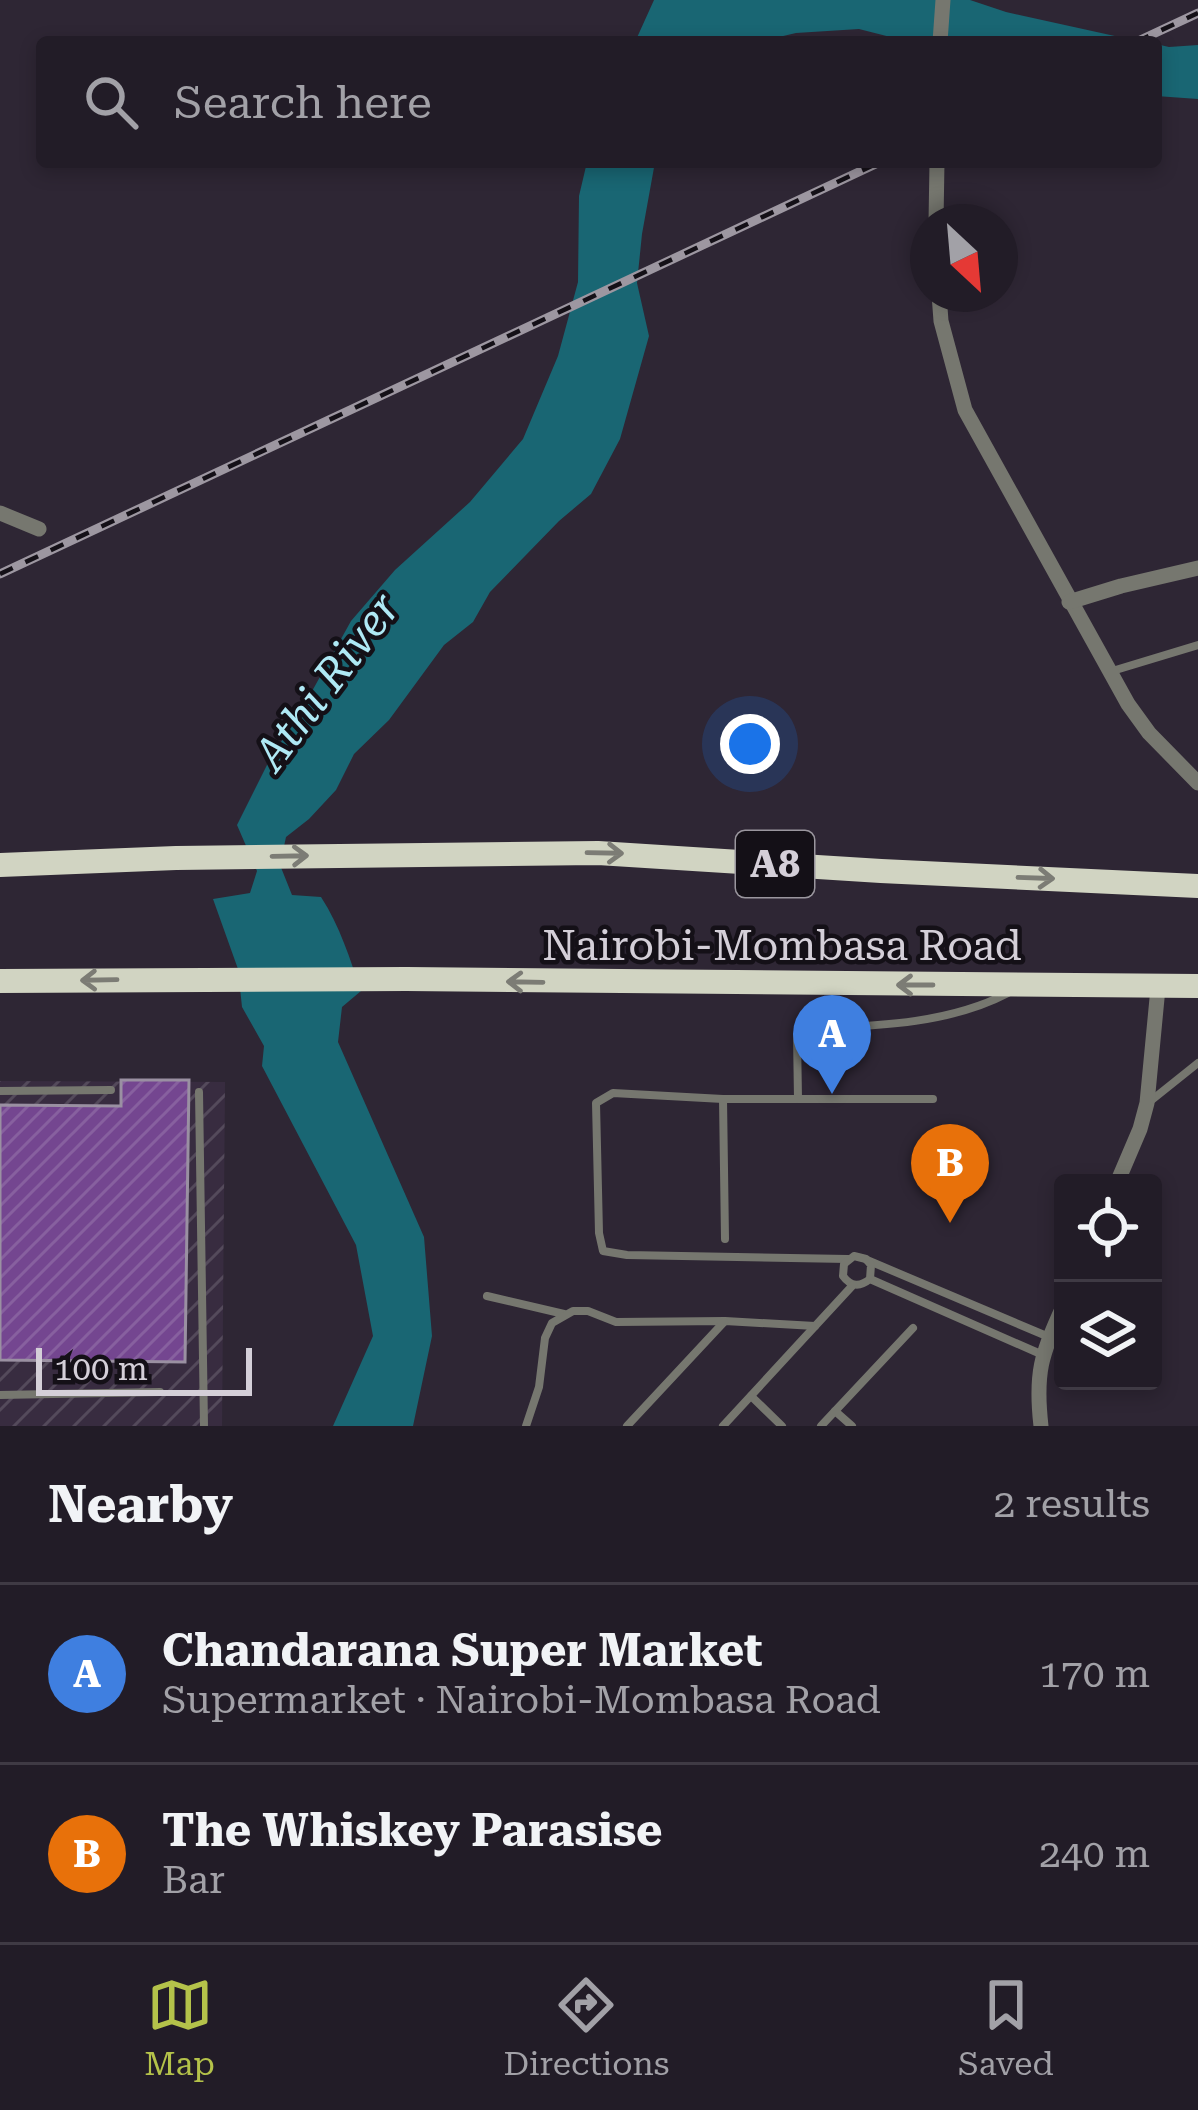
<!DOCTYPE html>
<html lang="en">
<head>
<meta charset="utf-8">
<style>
  :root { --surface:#221c27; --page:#2e2933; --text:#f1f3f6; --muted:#a2a1a7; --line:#3f3a44; --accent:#b4c24a }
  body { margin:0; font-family:"Roboto Serif",serif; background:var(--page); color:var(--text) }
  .controls { position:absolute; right:36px; bottom:36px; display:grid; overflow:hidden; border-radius:12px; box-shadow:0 6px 18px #0003 }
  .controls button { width:108px; height:108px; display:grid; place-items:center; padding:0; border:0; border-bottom:3px solid var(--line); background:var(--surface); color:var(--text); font:60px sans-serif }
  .compass { position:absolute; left:910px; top:204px; width:108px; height:108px; border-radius:50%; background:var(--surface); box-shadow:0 6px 18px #0003; rotate:154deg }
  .scale { position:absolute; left:36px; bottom:30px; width:216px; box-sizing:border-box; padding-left:12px; border:6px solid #d4cfd8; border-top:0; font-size:33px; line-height:42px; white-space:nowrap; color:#d4cfd8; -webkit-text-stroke:9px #141017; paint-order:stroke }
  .you { position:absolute; left:750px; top:744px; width:42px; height:42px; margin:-30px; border:9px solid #fff; border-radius:50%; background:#1a73e8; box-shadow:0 0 0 18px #1a73e833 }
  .badge { display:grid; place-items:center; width:78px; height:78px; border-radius:50%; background:var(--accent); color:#fff; font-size:39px; font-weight:700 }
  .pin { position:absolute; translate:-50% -99px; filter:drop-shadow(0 3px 6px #0008) }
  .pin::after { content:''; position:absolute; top:63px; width:42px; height:36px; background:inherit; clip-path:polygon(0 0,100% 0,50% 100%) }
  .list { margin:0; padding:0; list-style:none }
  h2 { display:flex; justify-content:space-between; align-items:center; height:156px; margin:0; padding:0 48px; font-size:51px }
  h2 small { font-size:39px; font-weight:400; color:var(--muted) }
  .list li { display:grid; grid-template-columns:78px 1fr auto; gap:36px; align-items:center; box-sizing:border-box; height:180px; padding:0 48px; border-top:3px solid var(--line) }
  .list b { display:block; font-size:45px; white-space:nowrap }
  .list p { margin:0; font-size:39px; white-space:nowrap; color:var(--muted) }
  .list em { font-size:39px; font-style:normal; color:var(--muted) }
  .icon { flex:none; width:66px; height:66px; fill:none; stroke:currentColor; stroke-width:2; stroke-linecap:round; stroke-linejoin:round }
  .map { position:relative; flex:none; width:1198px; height:1426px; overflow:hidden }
  .search { position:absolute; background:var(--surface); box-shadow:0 6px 18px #0003; left:36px; right:36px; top:36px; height:132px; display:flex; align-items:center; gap:30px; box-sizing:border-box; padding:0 42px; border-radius:12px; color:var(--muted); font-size:45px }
  .sheet { height:516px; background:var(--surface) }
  nav { display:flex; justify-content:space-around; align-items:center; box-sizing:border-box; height:168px; border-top:3px solid var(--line); background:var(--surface); font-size:33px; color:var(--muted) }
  nav a { display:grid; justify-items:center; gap:6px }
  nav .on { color:var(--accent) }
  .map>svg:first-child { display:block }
  .industrial { fill:url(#industrial-furrows) }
  .water { fill:#196673 }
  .building { fill:url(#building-hatch); stroke:#9a90a2; stroke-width:3 }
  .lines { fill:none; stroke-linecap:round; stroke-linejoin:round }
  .service { stroke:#76776f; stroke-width:8 }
  .minor { stroke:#76776f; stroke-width:15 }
  .trunk { stroke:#d1d4c2; stroke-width:24 }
  .rail-casing { stroke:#9d97a1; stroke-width:9 }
  .rail { stroke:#141017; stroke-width:4.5; stroke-dasharray:14; stroke-linecap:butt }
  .oneway { stroke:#7c7c75 }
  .labels { text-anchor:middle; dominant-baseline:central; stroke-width:9; stroke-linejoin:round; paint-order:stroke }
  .shield { fill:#141017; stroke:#9a969e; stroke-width:3 }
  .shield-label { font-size:39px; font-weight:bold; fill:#d4cfd8 }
  .street-label { font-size:42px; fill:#d4cfd8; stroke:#141017 }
  .water-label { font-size:45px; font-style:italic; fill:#afe9f5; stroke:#141017 }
</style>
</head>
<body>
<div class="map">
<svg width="1198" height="1426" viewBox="0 0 1198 1426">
  <defs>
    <pattern id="industrial-furrows" width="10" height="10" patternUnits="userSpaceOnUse" patternTransform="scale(3)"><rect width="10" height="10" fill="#382c40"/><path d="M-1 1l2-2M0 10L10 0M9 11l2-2" fill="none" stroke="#544a5b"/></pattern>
    <pattern id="building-hatch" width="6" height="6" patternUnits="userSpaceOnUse" patternTransform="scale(3)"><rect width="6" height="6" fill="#744690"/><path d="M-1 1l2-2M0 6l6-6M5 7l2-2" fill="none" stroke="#87609f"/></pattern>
  </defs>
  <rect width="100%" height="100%" fill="#2e2634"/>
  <!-- industrial -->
  <path class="industrial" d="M0,1081L225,1082L222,1426H0Z"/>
  <!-- water -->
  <g class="water">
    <path d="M654,0H970L1006,12L1142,42H910L859,29L796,33L758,42H635Z"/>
    <path d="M1156,44L1169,47L1198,45V99L1156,96Z"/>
    <path d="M587,162H655L642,234L637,283L649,336L620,439L591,494L559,521L490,592L473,622L444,645L389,720L354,754L336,790L309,819L286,837L280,865L292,895L321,897C340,926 350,959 361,991L342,1007L338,1042L424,1237L432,1336L413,1426H333L373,1336L356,1245L262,1066L264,1046L242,1007L238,969L213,899L250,893L257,871L237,825L270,759L301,711L351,621L395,570L470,502L523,439L558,356L578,282L579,196Z"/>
  </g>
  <!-- building -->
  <path class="building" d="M121,1080H189L185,1362L0,1360V1105L121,1106Z"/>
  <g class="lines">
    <!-- service -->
    <g class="service">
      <path d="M1109,672L1198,645"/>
      <path d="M0,1091L111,1090"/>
      <path d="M199,1092L204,1426"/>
      <path d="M723,1099L725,1239"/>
      <path d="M798,1099H723L613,1093L596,1103L599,1233L603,1251L627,1255L848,1259"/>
      <path d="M933,1099H798L797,1035L804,1029C871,1026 947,1025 1008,993"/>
      <path d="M1148,1103L1198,1063"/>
      <path d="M867,1260L1049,1337"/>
      <path d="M870,1279L871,1265L866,1259L854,1256L844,1264L843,1276C851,1287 860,1287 870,1279L1043,1355"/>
      <path d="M487,1296L564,1314"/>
      <path d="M0,1395L160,1392"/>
      <path d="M751,1396L782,1426"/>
      <path d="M835,1411L852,1426"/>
      <path d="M526,1426L539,1387L545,1338L552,1323L573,1311H588L616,1322L725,1321L815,1326"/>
      <path d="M627,1426L724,1322"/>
      <path d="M723,1426L853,1285"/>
      <path d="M821,1426L913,1328"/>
    </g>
    <!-- minor -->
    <g class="minor">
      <path d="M940,42L943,0"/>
      <path d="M936,222L937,162"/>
      <path d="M939,294L941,321L965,410L1128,704L1149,733L1198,783"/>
      <path d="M0,513L39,529"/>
      <path d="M1069,602L1121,586L1198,568"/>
      <path d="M1117,1183L1140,1129L1147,1103L1158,988"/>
      <path d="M1041,1426C1035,1374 1041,1354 1063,1307"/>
    </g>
    <!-- trunk -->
    <g class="trunk">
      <path d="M0,865L176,858L598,853L881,871L1198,886"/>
      <path d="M0,981L406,979L1198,986"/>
    </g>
    <defs>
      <g id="rail">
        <path d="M1136,42L1198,13"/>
        <path d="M0,574L880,162"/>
      </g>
    </defs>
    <!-- rail casing -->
    <use href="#rail" class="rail-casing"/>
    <!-- rail -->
    <use href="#rail" class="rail"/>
  </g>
  <!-- one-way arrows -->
  <defs><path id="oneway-shaft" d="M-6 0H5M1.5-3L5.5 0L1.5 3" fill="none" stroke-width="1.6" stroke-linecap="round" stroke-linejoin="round" transform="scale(3)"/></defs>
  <g class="oneway">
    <use href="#oneway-shaft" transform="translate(605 853) rotate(1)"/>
    <use href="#oneway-shaft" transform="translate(290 856) rotate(-1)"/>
    <use href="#oneway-shaft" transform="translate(1036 878) rotate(2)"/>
    <use href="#oneway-shaft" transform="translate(99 980) rotate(179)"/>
    <use href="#oneway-shaft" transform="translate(525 982) rotate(-179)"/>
    <use href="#oneway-shaft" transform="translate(915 985) rotate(-180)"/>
  </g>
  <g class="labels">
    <!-- shield labels -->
    <rect class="shield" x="736" y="831" width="78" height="66" rx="9"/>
    <g class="shield-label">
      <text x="775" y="864">A8</text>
    </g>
    <!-- street labels -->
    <g class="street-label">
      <text x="782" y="945">Nairobi-Mombasa Road</text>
    </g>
    <!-- water labels -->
    <g class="water-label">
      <text transform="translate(327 681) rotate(-53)">Athi River</text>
    </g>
  </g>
</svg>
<div class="controls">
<button><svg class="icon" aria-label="locate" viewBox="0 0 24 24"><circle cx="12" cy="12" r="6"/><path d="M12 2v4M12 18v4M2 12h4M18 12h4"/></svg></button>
<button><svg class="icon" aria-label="layers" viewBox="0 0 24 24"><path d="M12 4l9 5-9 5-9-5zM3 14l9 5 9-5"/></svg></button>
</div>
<svg class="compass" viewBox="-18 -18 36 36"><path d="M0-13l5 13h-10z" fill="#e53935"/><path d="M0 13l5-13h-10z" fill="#a2a1a7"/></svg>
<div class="scale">100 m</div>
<div class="you"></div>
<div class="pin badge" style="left:832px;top:1094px;background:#3f7fe0">A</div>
<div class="pin badge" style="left:950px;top:1223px;background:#e8710a">B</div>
<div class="search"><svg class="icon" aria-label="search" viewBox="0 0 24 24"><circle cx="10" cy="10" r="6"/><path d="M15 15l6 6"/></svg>Search here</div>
</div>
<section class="sheet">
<h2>Nearby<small>2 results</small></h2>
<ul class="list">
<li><span class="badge" style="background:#3f7fe0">A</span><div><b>Chandarana Super Market</b><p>Supermarket · Nairobi-Mombasa Road</p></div><em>170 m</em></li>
<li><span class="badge" style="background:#e8710a">B</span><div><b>The Whiskey Parasise</b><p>Bar</p></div><em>240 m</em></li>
</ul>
</section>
<nav>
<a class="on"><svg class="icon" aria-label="map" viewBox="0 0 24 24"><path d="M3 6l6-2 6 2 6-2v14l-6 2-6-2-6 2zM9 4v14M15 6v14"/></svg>Map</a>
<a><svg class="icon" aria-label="directions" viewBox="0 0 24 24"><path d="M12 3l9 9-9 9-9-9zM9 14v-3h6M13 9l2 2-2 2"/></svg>Directions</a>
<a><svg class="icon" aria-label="saved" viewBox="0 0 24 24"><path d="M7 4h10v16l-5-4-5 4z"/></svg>Saved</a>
</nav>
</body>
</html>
